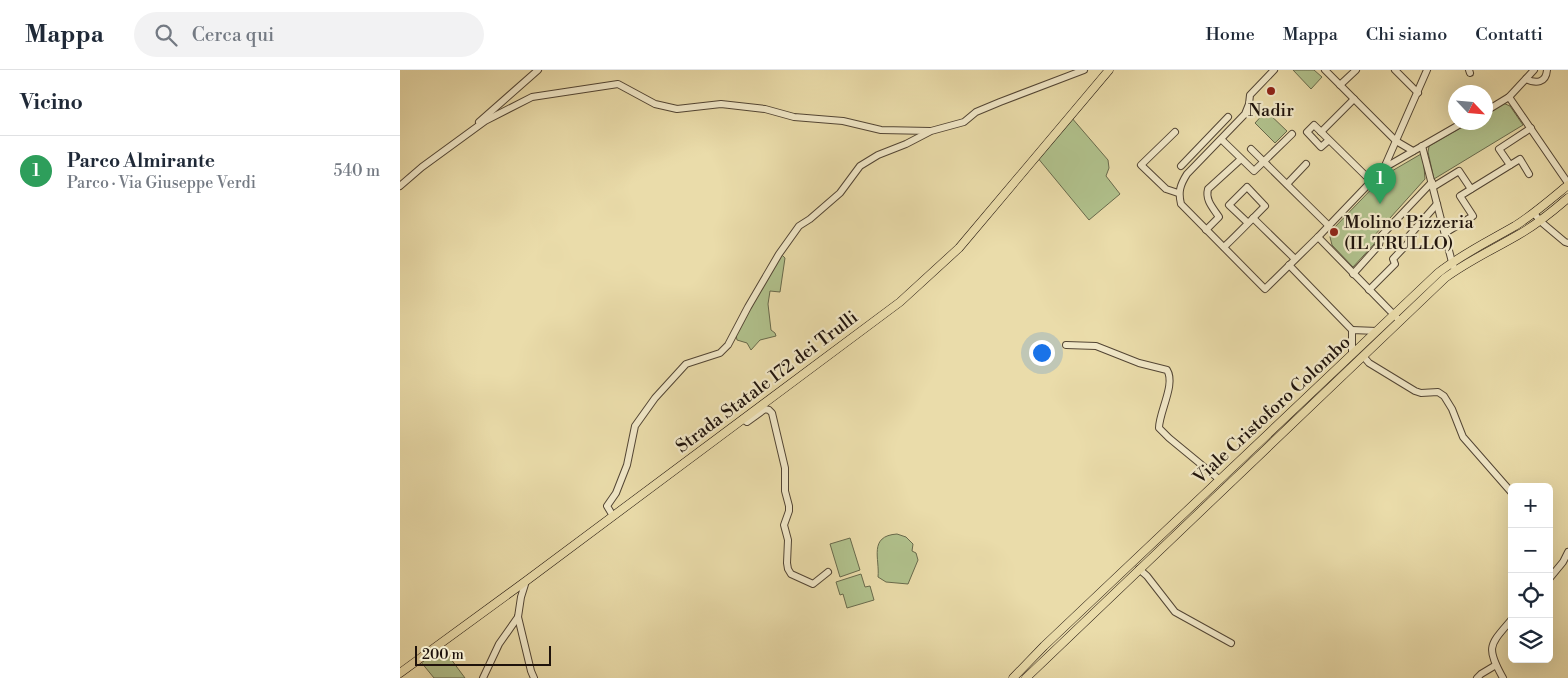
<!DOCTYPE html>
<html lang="it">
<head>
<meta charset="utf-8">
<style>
  :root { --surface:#fff; --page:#f2f2f3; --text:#1f2937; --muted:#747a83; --line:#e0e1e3; --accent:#8f2418 }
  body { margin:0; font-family:"Libre Bodoni",serif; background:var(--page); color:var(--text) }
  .controls { position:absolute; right:15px; bottom:15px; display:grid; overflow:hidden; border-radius:8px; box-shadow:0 5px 20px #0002 }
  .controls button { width:45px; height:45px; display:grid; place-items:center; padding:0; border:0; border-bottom:1px solid var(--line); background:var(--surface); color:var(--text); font:25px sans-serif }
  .compass { position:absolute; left:1048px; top:15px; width:45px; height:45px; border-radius:50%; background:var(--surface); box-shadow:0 5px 20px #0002; rotate:116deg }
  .scale { position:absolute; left:15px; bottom:12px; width:136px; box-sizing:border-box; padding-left:5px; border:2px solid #1f130c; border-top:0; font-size:14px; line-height:18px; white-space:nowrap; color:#1f130c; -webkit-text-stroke:4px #f1e8c8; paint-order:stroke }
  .you { position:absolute; left:641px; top:282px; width:18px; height:18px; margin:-12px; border:4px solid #fff; border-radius:50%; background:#1a73e8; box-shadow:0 0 0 8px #1a73e833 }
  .badge { display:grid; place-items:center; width:32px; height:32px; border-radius:50%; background:var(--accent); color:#fff; font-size:16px; font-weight:700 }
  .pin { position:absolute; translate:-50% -41px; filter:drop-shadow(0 1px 2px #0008) }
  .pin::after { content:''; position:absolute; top:26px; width:18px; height:15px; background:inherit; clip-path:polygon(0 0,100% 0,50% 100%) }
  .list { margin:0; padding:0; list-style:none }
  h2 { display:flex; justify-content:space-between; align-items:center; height:65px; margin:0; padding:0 20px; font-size:21px }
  h2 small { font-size:16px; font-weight:400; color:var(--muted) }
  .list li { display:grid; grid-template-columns:32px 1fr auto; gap:15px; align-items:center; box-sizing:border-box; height:70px; padding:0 20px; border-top:1px solid var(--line) }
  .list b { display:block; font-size:19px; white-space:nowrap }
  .list p { margin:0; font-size:16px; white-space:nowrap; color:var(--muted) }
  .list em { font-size:16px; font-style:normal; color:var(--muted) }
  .icon { flex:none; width:28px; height:28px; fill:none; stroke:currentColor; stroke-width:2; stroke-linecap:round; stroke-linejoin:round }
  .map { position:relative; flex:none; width:1168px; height:608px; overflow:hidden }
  header { display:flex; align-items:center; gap:30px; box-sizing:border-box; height:70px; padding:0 25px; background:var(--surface); border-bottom:1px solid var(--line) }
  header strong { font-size:24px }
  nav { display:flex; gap:28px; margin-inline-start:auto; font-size:18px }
  .search { width:350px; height:45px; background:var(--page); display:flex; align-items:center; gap:12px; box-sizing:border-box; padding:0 18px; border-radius:28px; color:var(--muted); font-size:19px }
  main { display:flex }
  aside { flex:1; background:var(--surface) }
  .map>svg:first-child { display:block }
  .green { fill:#b1c28d; stroke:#686a4c }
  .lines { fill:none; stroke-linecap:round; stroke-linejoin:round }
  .minor-casing { stroke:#524534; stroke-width:8 }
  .major-casing { stroke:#1f130c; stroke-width:9 }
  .minor { stroke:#f1e8c8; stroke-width:6 }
  .major { stroke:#eadcaa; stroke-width:8 }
  .poi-dot { fill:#8f2418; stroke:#f1e8c8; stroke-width:2 }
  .labels { text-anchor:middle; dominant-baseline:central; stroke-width:4.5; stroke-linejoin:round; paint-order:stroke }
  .poi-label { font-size:18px; fill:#1f130c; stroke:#f1e8c8 }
  .street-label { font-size:18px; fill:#1f130c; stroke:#f1e8c8 }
</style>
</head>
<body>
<header>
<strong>Mappa</strong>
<div class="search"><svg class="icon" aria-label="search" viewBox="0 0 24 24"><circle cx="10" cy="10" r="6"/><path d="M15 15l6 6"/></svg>Cerca qui</div>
<nav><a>Home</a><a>Mappa</a><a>Chi siamo</a><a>Contatti</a></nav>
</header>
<main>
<aside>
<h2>Vicino<small></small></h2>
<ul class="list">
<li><span class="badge" style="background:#2e9e5b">1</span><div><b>Parco Almirante</b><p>Parco · Via Giuseppe Verdi</p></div><em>540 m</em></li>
</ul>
</aside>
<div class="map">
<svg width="1168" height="608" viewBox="0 0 1168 608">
  <rect width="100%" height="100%" fill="#eadcaa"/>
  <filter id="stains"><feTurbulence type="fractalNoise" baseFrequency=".004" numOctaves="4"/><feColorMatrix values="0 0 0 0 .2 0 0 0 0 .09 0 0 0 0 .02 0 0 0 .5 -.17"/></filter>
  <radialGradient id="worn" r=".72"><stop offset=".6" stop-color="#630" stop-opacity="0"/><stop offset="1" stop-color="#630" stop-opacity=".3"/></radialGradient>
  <!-- green -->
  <g class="green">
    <path d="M893,0H914L922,7L911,19Z"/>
    <path d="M1103,33L1110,36L1123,55L1034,109L1028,82L1029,76L1069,53L1086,52V43Z"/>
    <path d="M866,41L887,61L875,73L855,53Z"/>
    <path d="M671,47L708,90L709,98L706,106L720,124L689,150L637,87Z"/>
    <path d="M1021,84L1023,85L1025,109L973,167L975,172L974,174L953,197L932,175L930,167L933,159L985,105Z"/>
    <path d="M381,184L385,188L380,222L370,221L368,234L371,260L375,263L376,266L360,270L351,280L347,273L337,270L336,265Z"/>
    <path d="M497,464L506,467L513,474L512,481L516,483L518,490L508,514L486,512L478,507C480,489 468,466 497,464Z"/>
    <path d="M450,468L460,500L440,507L430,474Z"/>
    <path d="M461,504L465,517L470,516L474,530L447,538L443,524L440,525L436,512Z"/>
    <path d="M42,577L65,608H34L21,592Z"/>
  </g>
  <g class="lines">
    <defs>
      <g id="minor">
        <path d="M874,0L850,25L849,34L845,44L787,104C780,115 778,122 781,134L865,219L918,167L984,98L1027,0"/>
        <path d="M925,0L996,71L1013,81"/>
        <path d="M995,0L1018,23"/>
        <path d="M1069,0L1070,3"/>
        <path d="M1126,9C1136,14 1146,13 1147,0"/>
        <path d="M940,15L956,0"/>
        <path d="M1109,27L1168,113"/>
        <path d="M1086,41L1109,27L1134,0"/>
        <path d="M79,52L138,0"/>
        <path d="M775,62L741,95L766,119L778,123"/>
        <path d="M921,62L954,29"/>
        <path d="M822,70L854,101L892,64"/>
        <path d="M929,70L921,77L907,62L914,55L971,111"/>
        <path d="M1022,76L1053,196L1056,200"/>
        <path d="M851,79L929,156"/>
        <path d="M1110,95L1099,79L1131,58"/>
        <path d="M781,96L828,47"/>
        <path d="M984,98L1064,52"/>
        <path d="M887,114L906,94"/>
        <path d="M0,116L22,97L85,51L132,27L218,14L255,34L277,39L321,34L365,39L394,47L443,51L481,60L530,61"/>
        <path d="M1033,117L1059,101L1071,119"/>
        <path d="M1134,143L1140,151L1165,172L1168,173"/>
        <path d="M853,148L895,189"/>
        <path d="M806,160L819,147C813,138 805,130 808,119L841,89"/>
        <path d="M1045,163L1073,146L1060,126L1120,89L1129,104"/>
        <path d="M918,167L1000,251"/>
        <path d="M824,177C838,164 851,150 865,136L847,117L829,135L848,153"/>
        <path d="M889,195L952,260"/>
        <path d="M953,204L979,175L981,166L1032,112"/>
        <path d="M969,220L995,194L993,189L1010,171L1009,166L1037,134"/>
        <path d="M666,275L696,276L739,293L767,300C776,314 759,342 759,358L769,368L820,410"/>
        <path d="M952,285V260L977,261"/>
        <path d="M963,286L969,293L1015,321L1021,323L1038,322L1044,326L1052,339L1063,367L1112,423"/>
        <path d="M343,349L347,352L365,339L369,340L372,343L385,398V421L389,436V441L384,455L388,470L387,493L388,499L391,504L413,514L428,502"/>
        <path d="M213,446L207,436L216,423L227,395L235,356L255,328L286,294L320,283L328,275L348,237L379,184L399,156L410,149L440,123L460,96L478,85L506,74L531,61L564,52L576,42L600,32L684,0"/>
        <path d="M739,499L747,506L775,542L831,573"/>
        <path d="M1149,509L1163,492L1168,482"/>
        <path d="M118,547L131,601L134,608"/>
        <path d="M83,608L99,574L118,547L121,527L126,511"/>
        <path d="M1077,608L1081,604L1096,595"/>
        <path d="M1103,608C1085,576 1090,575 1112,549"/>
      </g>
      <g id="major">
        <path d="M0,603L126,511L500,232L559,178L709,0"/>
        <path d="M613,608L644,576L1038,203C1062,184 1089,171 1115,156C1134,144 1151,129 1168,115"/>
        <path d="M626,608L1045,208C1068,191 1094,179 1118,165C1136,155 1152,142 1168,128"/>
      </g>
    </defs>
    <!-- minor casing -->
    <use href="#minor" class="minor-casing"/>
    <!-- major casing -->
    <use href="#major" class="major-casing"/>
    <!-- minor -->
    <use href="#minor" class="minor"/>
    <!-- major -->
    <use href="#major" class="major"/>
  </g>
  <!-- markers -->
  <g class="poi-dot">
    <circle cx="871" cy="21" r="5"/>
    <circle cx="934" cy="162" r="5"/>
  </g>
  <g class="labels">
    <!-- poi labels -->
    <g class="poi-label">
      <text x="871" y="40">Nadir</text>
      <text x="944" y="152" text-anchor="start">Molino Pizzeria<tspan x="944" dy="21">(IL TRULLO)</tspan></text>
    </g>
    <!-- street labels -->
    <g class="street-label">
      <text transform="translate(367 312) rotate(-37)">Strada Statale 172 dei Trulli</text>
      <text transform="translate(872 340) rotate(-43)">Viale Cristoforo Colombo</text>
    </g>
  </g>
  <rect width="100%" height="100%" filter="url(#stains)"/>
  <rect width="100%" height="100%" fill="url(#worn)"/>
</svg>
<div class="controls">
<button>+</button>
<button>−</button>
<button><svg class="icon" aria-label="locate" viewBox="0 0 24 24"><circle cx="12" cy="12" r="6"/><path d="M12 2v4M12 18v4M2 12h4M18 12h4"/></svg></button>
<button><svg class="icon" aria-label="layers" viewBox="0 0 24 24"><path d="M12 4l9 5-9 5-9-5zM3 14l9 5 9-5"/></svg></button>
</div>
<svg class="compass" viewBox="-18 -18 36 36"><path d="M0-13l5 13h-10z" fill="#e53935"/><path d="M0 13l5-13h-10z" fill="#747a83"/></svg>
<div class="scale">200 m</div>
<div class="you"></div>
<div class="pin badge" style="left:980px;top:134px;background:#2e9e5b">1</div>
</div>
</main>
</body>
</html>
